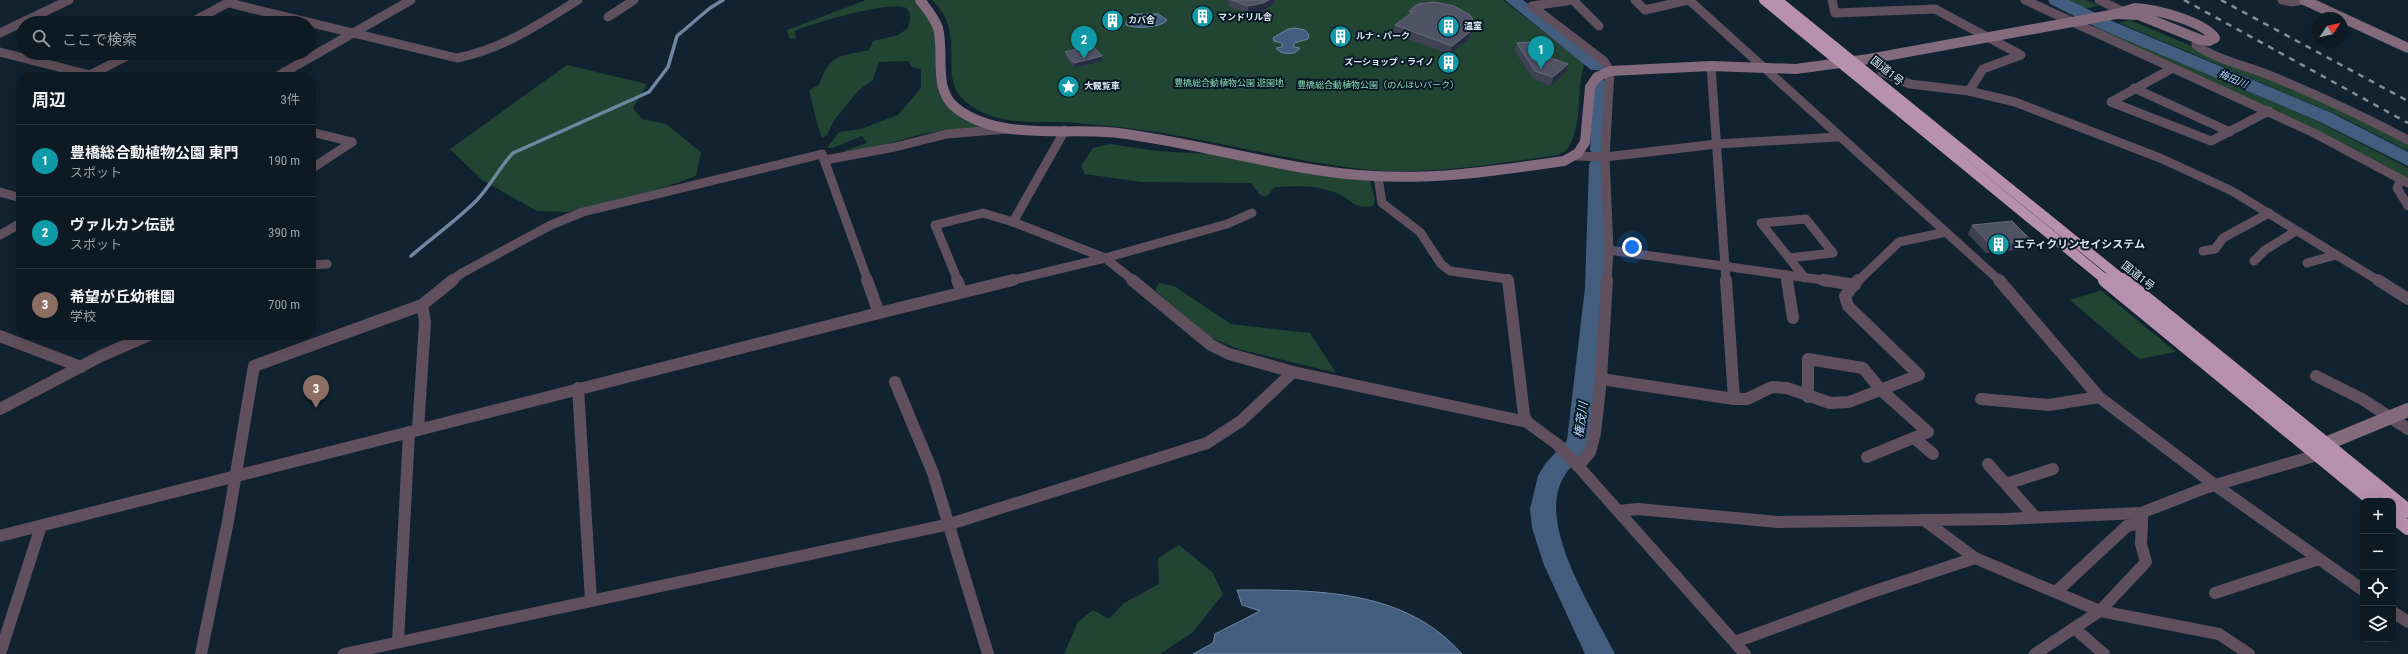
<!DOCTYPE html>
<html lang="ja">
<head>
<meta charset="utf-8">
<style>
  :root { --surface:#0d1a24; --page:#16232c; --text:#f1f3f6; --muted:#9aa1a6; --line:#2d3841; --accent:#d93025 }
  body { margin:0; font-family:"Roboto Condensed","Noto Sans JP",sans-serif; background:var(--page); color:var(--text) }
  .controls { position:absolute; right:12px; bottom:12px; display:grid; overflow:hidden; border-radius:8px; box-shadow:0 4px 16px #0002 }
  .controls button { width:36px; height:36px; display:grid; place-items:center; padding:0; border:0; border-bottom:1px solid var(--line); background:var(--surface); color:var(--text); font:20px sans-serif }
  .compass { position:absolute; left:2312px; top:12px; width:36px; height:36px; border-radius:50%; background:var(--surface); box-shadow:0 4px 16px #0002; rotate:56deg }
  .you { position:absolute; left:1632px; top:247px; width:14px; height:14px; margin:-10px; border:3px solid #fff; border-radius:50%; background:#1a73e8; box-shadow:0 0 0 6px #1a73e833 }
  .badge { display:grid; place-items:center; width:26px; height:26px; border-radius:50%; background:var(--accent); color:#fff; font-size:13px; font-weight:700 }
  .pin { position:absolute; translate:-50% -33px; filter:drop-shadow(0 1px 2px #0008) }
  .pin::after { content:''; position:absolute; top:21px; width:14px; height:12px; background:inherit; clip-path:polygon(0 0,100% 0,50% 100%) }
  .list { margin:0; padding:0; list-style:none }
  h2 { display:flex; justify-content:space-between; align-items:center; height:52px; margin:0; padding:0 16px; font-size:17px }
  h2 small { font-size:13px; font-weight:400; color:var(--muted) }
  .list li { display:grid; grid-template-columns:26px 1fr auto; gap:12px; align-items:center; box-sizing:border-box; height:72px; padding:0 16px; border-top:1px solid var(--line) }
  .list b { display:block; font-size:15px; white-space:nowrap }
  .list p { margin:0; font-size:13px; white-space:nowrap; color:var(--muted) }
  .list em { font-size:13px; font-style:normal; color:var(--muted) }
  .icon { flex:none; width:22px; height:22px; fill:none; stroke:currentColor; stroke-width:2; stroke-linecap:round; stroke-linejoin:round }
  .map { position:relative; flex:none; width:2408px; height:654px; overflow:hidden }
  .search { position:absolute; background:var(--surface); box-shadow:0 4px 16px #0002; left:16px; top:16px; width:300px; height:44px; display:flex; align-items:center; gap:10px; box-sizing:border-box; padding:0 14px; border-radius:22px; color:var(--muted); font-size:15px }
  .panel { position:absolute; background:var(--surface); box-shadow:0 4px 16px #0002; left:16px; top:72px; width:300px; height:268px; border-radius:16px }
  .map>svg:first-child { display:block }
  .green { fill:#243 }
  .water { fill:#425d7e; stroke:#6f86a0 }
  .lines { fill:none; stroke-linecap:round; stroke-linejoin:round }
  .stream { stroke:#6f86a0; stroke-width:3.5 }
  .river { fill:#425d7e; fill-rule:evenodd }
  .street-far1 { stroke:#604f5c; stroke-width:9 }
  .street { stroke:#604f5c; stroke-width:12 }
  .secondary-far1 { stroke:#836a7d; stroke-width:10 }
  .secondary { stroke:#836a7d; stroke-width:14 }
  .highway-far1 { stroke:#b890af; stroke-width:10 }
  .highway { stroke:#b890af; stroke-width:14 }
  .rail { stroke:#818f9b; stroke-width:2.5; stroke-dasharray:6 6; stroke-linecap:butt }
  .wall { fill:#404155 }
  .shaded-wall { fill:#262d40 }
  .building { fill:#505366; stroke:#666a7b }
  .labels { text-anchor:middle; dominant-baseline:central; stroke-width:4; stroke-linejoin:round; paint-order:stroke }
  .far-poi-label { font-size:9px; font-weight:bold; fill:#d9e4ee; stroke:#081926; text-anchor:start }
  .far-park-label { font-size:9px; fill:#8ddab3; stroke:#081926 }
  .far-water-label { font-size:10px; font-style:italic; fill:#b6d1f3; stroke:#081926 }
  .street-label { font-size:11px; fill:#d9e4ee; stroke:#081926 }
  .poi-label { font-size:11px; font-weight:bold; fill:#d9e4ee; stroke:#081926; text-anchor:start }
  .water-label { font-size:12px; font-style:italic; fill:#b6d1f3; stroke:#081926 }
</style>
</head>
<body>
<div class="map">
<svg width="2408" height="654" viewBox="0 0 2408 654">
  <rect width="100%" height="100%" fill="#112230"/>
  <!-- green -->
  <g class="green">
    <path d="M866,0H915C953,31 922,78 947,106C956,116 972,120 985,126L926,133L849,154L844,151L867,143L862,136L832,148H827L839,132L861,129L898,115L921,88V69L912,67L908,61L879,62L873,80L859,90L835,119L827,135L822,138L817,123L809,90L819,85C830,53 838,57 869,50L873,41L898,35L908,28C910,21 912,14 906,8C893,0 813,23 795,31L796,38L790,39L787,30Z"/>
    <path d="M932,0H1503L1582,62L1584,66C1576,91 1583,123 1569,146C1567,151 1562,153 1557,155C1496,164 1432,175 1371,170C1289,162 1209,138 1128,128C1105,126 1082,123 1060,122C1029,122 996,124 970,105C932,79 971,37 932,0Z"/>
    <path d="M2068,0H2086L2099,6L2083,9Z"/>
    <path d="M2130,20L2359,117L2408,143V151L2338,115L2119,23Z"/>
    <path d="M2100,27L2317,121L2408,168V180C2306,120 2197,77 2089,29Z"/>
    <path d="M567,65L647,84L633,108L642,119L666,124L701,152L696,176L665,187L568,212L537,211L482,180L450,149Z"/>
    <path d="M1110,144L1157,151L1211,154L1362,178L1370,181L1375,200L1373,206C1350,209 1352,198 1334,192C1315,185 1295,186 1275,187L1266,197L1259,194L1251,183L1141,182L1085,174L1081,166L1093,148Z"/>
    <path d="M1159,283L1174,286L1231,324L1310,333L1336,373L1238,349L1210,337L1155,290Z"/>
    <path d="M2102,290V291L2176,352L2139,359L2070,300Z"/>
    <path d="M1179,545L1213,573L1223,594L1192,633L1160,654H1064L1078,622L1093,610L1109,619L1124,603L1159,584L1158,558Z"/>
  </g>
  <!-- water -->
  <g class="water">
    <path d="M1134,14H1158L1167,20C1161,28 1134,29 1126,25V22L1155,19L1153,17L1128,18Z"/>
    <path d="M1295,28L1305,30L1309,35L1308,39L1294,43V47L1300,48C1295,56 1281,55 1276,48L1282,47V43L1274,41L1273,38L1288,29Z"/>
    <path d="M1237,590C1317,590 1405,589 1462,654H1193L1213,643L1215,634L1260,611L1242,605Z"/>
  </g>
  <g class="lines">
    <!-- stream -->
    <path class="stream" d="M411,256C433,237 457,220 477,200C491,185 499,168 513,153L649,92L668,67L677,36L710,8L723,0"/>
    <!-- river -->
    <g class="river">
      <path d="M1505,0H1523L1606,66L1603,70H1591Z"/>
      <path d="M2048,0H2069L2112,21L2332,113L2408,152V166L2318,121L2100,29L2050,4Z"/>
      <path d="M1602,80L1608,81L1611,85L1610,150L1607,154L1600,156L1593,154L1590,150L1593,85L1596,81Z"/>
      <path d="M1599,158L1606,160L1609,164L1607,288L1592,441C1584,455 1569,466 1562,480C1538,528 1594,611 1615,654H1585L1544,565L1532,528L1530,509L1538,476L1545,464L1567,440L1585,288L1589,164L1592,160Z"/>
    </g>
    <!-- street-far1 -->
    <g class="street-far1">
      <path d="M1573,0L1532,6L1604,61L1610,71L1605,157L1609,250L1607,281"/>
      <path d="M1573,0L1599,26"/>
      <path d="M1635,0L1645,10L1688,0"/>
      <path d="M1689,0L2000,281"/>
      <path d="M1832,0L1835,13L1935,9L2021,55L1983,69L1969,91L1910,84L1882,72"/>
      <path d="M2025,0L2314,133L2408,183"/>
      <path d="M2099,0L2120,10"/>
      <path d="M2282,0L2292,2L2302,0"/>
      <path d="M229,3L457,58C503,49 539,24 578,0"/>
      <path d="M608,17L634,0"/>
      <path d="M190,23L233,0"/>
      <path d="M0,33L69,0"/>
      <path d="M2198,39L2196,45C2213,58 2243,65 2264,73C2313,93 2361,115 2408,140"/>
      <path d="M0,52L98,77"/>
      <path d="M1711,66L1726,281"/>
      <path d="M2171,69L2111,102L2211,141L2269,111"/>
      <path d="M90,75L133,53"/>
      <path d="M276,77L411,0"/>
      <path d="M2134,88L2230,132"/>
      <path d="M1969,91L2015,102L2160,158L2232,191L2379,281"/>
      <path d="M1065,130L1013,222L1105,258L1134,281"/>
      <path d="M311,132L352,142"/>
      <path d="M1576,156L1605,157L1717,144L1838,137"/>
      <path d="M825,160L895,147L947,134L1007,129"/>
      <path d="M311,169L352,142"/>
      <path d="M1378,177L1382,203L1420,232L1441,264L1450,271L1508,279V281"/>
      <path d="M2401,179L2397,188L2408,206"/>
      <path d="M0,192L21,198"/>
      <path d="M1806,219L1833,253L1789,258L1761,223Z"/>
      <path d="M0,235L21,223"/>
      <path d="M1609,250L1830,281"/>
      <path d="M2203,251L2215,249L2223,238L2269,213"/>
      <path d="M1789,258L1805,278"/>
      <path d="M2254,261L2265,250L2296,231"/>
      <path d="M2307,263L2336,255"/>
      <path d="M311,265L327,264"/>
      <path d="M1786,275L1787,281"/>
      <path d="M451,281L462,273L551,225L583,212L822,154L868,281"/>
      <path d="M958,281L935,225L983,213L1013,222"/>
      <path d="M1009,281L1105,258L1227,224L1252,213"/>
      <path d="M1858,281L1899,242L1946,232"/>
    </g>
    <!-- street -->
    <g class="street">
      <path d="M867,280L879,313L1013,280"/>
      <path d="M957,280L962,292"/>
      <path d="M1132,280L1211,345L1229,354L1293,372L1527,422L1557,444L1578,466L1745,654"/>
      <path d="M1508,280L1524,415L1527,422"/>
      <path d="M1726,280L1734,399"/>
      <path d="M1787,280L1793,318"/>
      <path d="M1823,280L1855,285"/>
      <path d="M1999,280L2099,397L2215,485L2363,590"/>
      <path d="M2378,280L2408,299"/>
      <path d="M0,336L81,367"/>
      <path d="M2316,376L2362,399L2408,429"/>
      <path d="M1601,379L1734,399H1747L1772,387L1787,388L1830,403L1849,402L1919,375L1848,306L1845,296L1858,280"/>
      <path d="M895,382L933,473L988,654"/>
      <path d="M578,388L591,601"/>
      <path d="M1808,397V359L1863,368L1881,390L1928,432L1867,457"/>
      <path d="M1981,399L2049,405L2099,397"/>
      <path d="M0,409L101,356L149,335"/>
      <path d="M418,430L425,322L422,305"/>
      <path d="M1914,438L1933,454"/>
      <path d="M1988,464L2035,517"/>
      <path d="M1578,466L1590,452L1595,433L1601,379L1607,280"/>
      <path d="M2006,484L2053,469"/>
      <path d="M1618,511L1638,509L1778,522L2005,519L2141,513L2205,488L2317,455"/>
      <path d="M1924,520L1975,558"/>
      <path d="M0,536L879,313"/>
      <path d="M2056,592L2127,526L2142,523V516"/>
      <path d="M2215,593L2319,559"/>
      <path d="M2393,612L2408,622"/>
      <path d="M2074,628L2104,654"/>
      <path d="M398,642L409,432"/>
      <path d="M1735,642L1866,594L1975,558L2100,611L2219,634L2249,654"/>
      <path d="M0,654L41,526"/>
      <path d="M201,654L228,521L254,366L422,305L453,280"/>
      <path d="M344,654L950,524L1207,443L1241,421L1293,372"/>
      <path d="M2035,654L2100,611L2146,562L2141,544L2142,523"/>
    </g>
    <!-- secondary-far1 -->
    <g class="secondary-far1">
      <path d="M920,0C927,9 934,17 938,28C945,54 932,89 956,108C1000,142 1067,127 1118,133C1199,143 1277,168 1358,175C1428,181 1495,171 1564,161L1578,153L1585,142L1590,87L1597,77L1610,71L1711,66L1796,69L1869,59L2116,14"/>
      <path d="M2304,0L2408,48"/>
      <path d="M2135,8C2155,9 2203,21 2215,38L2209,41L2201,40L2139,15L2116,14Z"/>
    </g>
    <!-- secondary -->
    <path class="secondary" d="M2323,445L2408,410"/>
    <!-- highway-far1 -->
    <g class="highway-far1">
      <path d="M1764,0L2107,281"/>
      <path d="M1777,0L2124,281"/>
    </g>
    <!-- highway -->
    <g class="highway">
      <path d="M2105,280L2374,501"/>
      <path d="M2123,280L2408,511"/>
      <path d="M2393,516L2408,528"/>
    </g>
    <!-- rail -->
    <g class="rail">
      <path d="M2184,0L2408,123"/>
      <path d="M2221,0L2408,101"/>
    </g>
  </g>
  <!-- wall -->
  <g class="wall">
    <path d="M1228,0H1275L1274,4L1263,11L1248,14L1230,7L1228,3Z"/>
    <path d="M1409,11L1473,29L1468,40L1450,54L1394,34L1395,25L1409,16Z"/>
    <path d="M1517,43L1540,54L1566,72L1551,86L1533,79L1515,51Z"/>
    <path d="M1065,52L1102,56V61L1075,68L1066,58Z"/>
    <path d="M1972,225L2031,240L2026,249L1986,253L1968,234Z"/>
  </g>
  <!-- shaded-wall -->
  <g class="shaded-wall">
    <path d="M1269,0H1275L1274,4L1263,11L1248,14V6Z"/>
    <path d="M1474,21L1473,29L1468,40L1450,54L1452,46Z"/>
    <path d="M1102,56V61L1075,68L1074,63Z"/>
    <path d="M1568,64L1566,72L1551,86L1553,77Z"/>
  </g>
  <!-- building -->
  <g class="building">
    <path d="M1231,0H1269L1263,3L1248,6Z"/>
    <path d="M1434,2L1454,6L1470,15L1474,21L1470,32L1452,46L1395,25L1413,12L1409,11L1418,4Z"/>
    <path d="M1532,42L1540,54L1568,64L1553,77L1535,71L1517,43Z"/>
    <path d="M1092,45L1102,56L1074,63L1065,52Z"/>
    <path d="M2012,221L2031,240L1990,244L1972,225Z"/>
  </g>
  <!-- icons -->
  <defs>
    <symbol id="building-disc" viewBox="-11 -11 22 22"><circle r="9.5" fill="#0f9aa8" stroke="#081926"/><path d="M-4-6H4V6H1V3H-1V6H-4ZM-2.5-4.3h1.7v1.8h-1.7ZM.8-4.3h1.7v1.8H.8ZM-2.5-1h1.7V.8h-1.7ZM.8-1h1.7V.8H.8Z" fill="#fff"/></symbol>
    <symbol id="sight-disc" viewBox="-11 -11 22 22"><circle r="9.5" fill="#0f9aa8" stroke="#081926"/><path d="M0-6L1.8-2.2L6-1.7L2.9 1.2L3.7 5.4L0 3.3L-3.7 5.4L-2.9 1.2L-6-1.7L-1.8-2.2Z" fill="#fff"/></symbol>
  </defs>
  <g fill-rule="evenodd">
    <use href="#building-disc" x="1190" y="4" width="25" height="25"/>
    <use href="#building-disc" x="1100" y="8" width="25" height="25"/>
    <use href="#building-disc" x="1436" y="14" width="25" height="25"/>
    <use href="#building-disc" x="1328" y="24" width="25" height="25"/>
    <use href="#building-disc" x="1436" y="50" width="25" height="25"/>
    <use href="#sight-disc" x="1056" y="74" width="25" height="25"/>
    <use href="#building-disc" x="1986" y="232" width="25" height="25"/>
  </g>
  <g class="labels">
    <!-- far-poi labels -->
    <g class="far-poi-label">
      <text x="1218" y="17">マンドリル舎</text>
      <text x="1128" y="20">カバ舎</text>
      <text x="1464" y="26">温室</text>
      <text x="1356" y="36">ルナ・パーク</text>
      <text x="1434" y="62" text-anchor="end">ズーショップ・ライノ</text>
      <text x="1084" y="86">大観覧車</text>
    </g>
    <!-- far-park labels -->
    <g class="far-park-label">
      <text x="1229" y="83">豊橋総合動植物公園 遊園地</text>
      <text x="1378" y="85">豊橋総合動植物公園（のんほいパーク）</text>
    </g>
    <!-- far-water labels -->
    <g class="far-water-label">
      <text transform="translate(2233 79) rotate(23)">梅田川</text>
    </g>
    <!-- street labels -->
    <g class="street-label">
      <text transform="translate(1887 71) rotate(39)">国道1号</text>
      <text transform="translate(2138 276) rotate(39)">国道1号</text>
    </g>
    <!-- poi labels -->
    <g class="poi-label">
      <text x="2014" y="244">エティクリンセイシステム</text>
    </g>
    <!-- water labels -->
    <g class="water-label">
      <text transform="translate(1581 420) rotate(-82)">権茂川</text>
    </g>
  </g>
</svg>
<div class="controls">
<button>+</button>
<button>−</button>
<button><svg class="icon" aria-label="locate" viewBox="0 0 24 24"><circle cx="12" cy="12" r="6"/><path d="M12 2v4M12 18v4M2 12h4M18 12h4"/></svg></button>
<button><svg class="icon" aria-label="layers" viewBox="0 0 24 24"><path d="M12 4l9 5-9 5-9-5zM3 14l9 5 9-5"/></svg></button>
</div>
<svg class="compass" viewBox="-18 -18 36 36"><path d="M0-13l5 13h-10z" fill="#e53935"/><path d="M0 13l5-13h-10z" fill="#9aa1a6"/></svg>
<div class="you"></div>
<div class="pin badge" style="left:1541px;top:69px;background:#0f9aa8">1</div>
<div class="pin badge" style="left:1084px;top:59px;background:#0f9aa8">2</div>
<div class="pin badge" style="left:316px;top:408px;background:#8d6e63">3</div>
<div class="search"><svg class="icon" aria-label="search" viewBox="0 0 24 24"><circle cx="10" cy="10" r="6"/><path d="M15 15l6 6"/></svg>ここで検索</div>
<section class="panel">
<h2>周辺<small>3件</small></h2>
<ul class="list">
<li><span class="badge" style="background:#0f9aa8">1</span><div><b>豊橋総合動植物公園 東門</b><p>スポット</p></div><em>190 m</em></li>
<li><span class="badge" style="background:#0f9aa8">2</span><div><b>ヴァルカン伝説</b><p>スポット</p></div><em>390 m</em></li>
<li><span class="badge" style="background:#8d6e63">3</span><div><b>希望が丘幼稚園</b><p>学校</p></div><em>700 m</em></li>
</ul>
</section>
</div>
</body>
</html>
